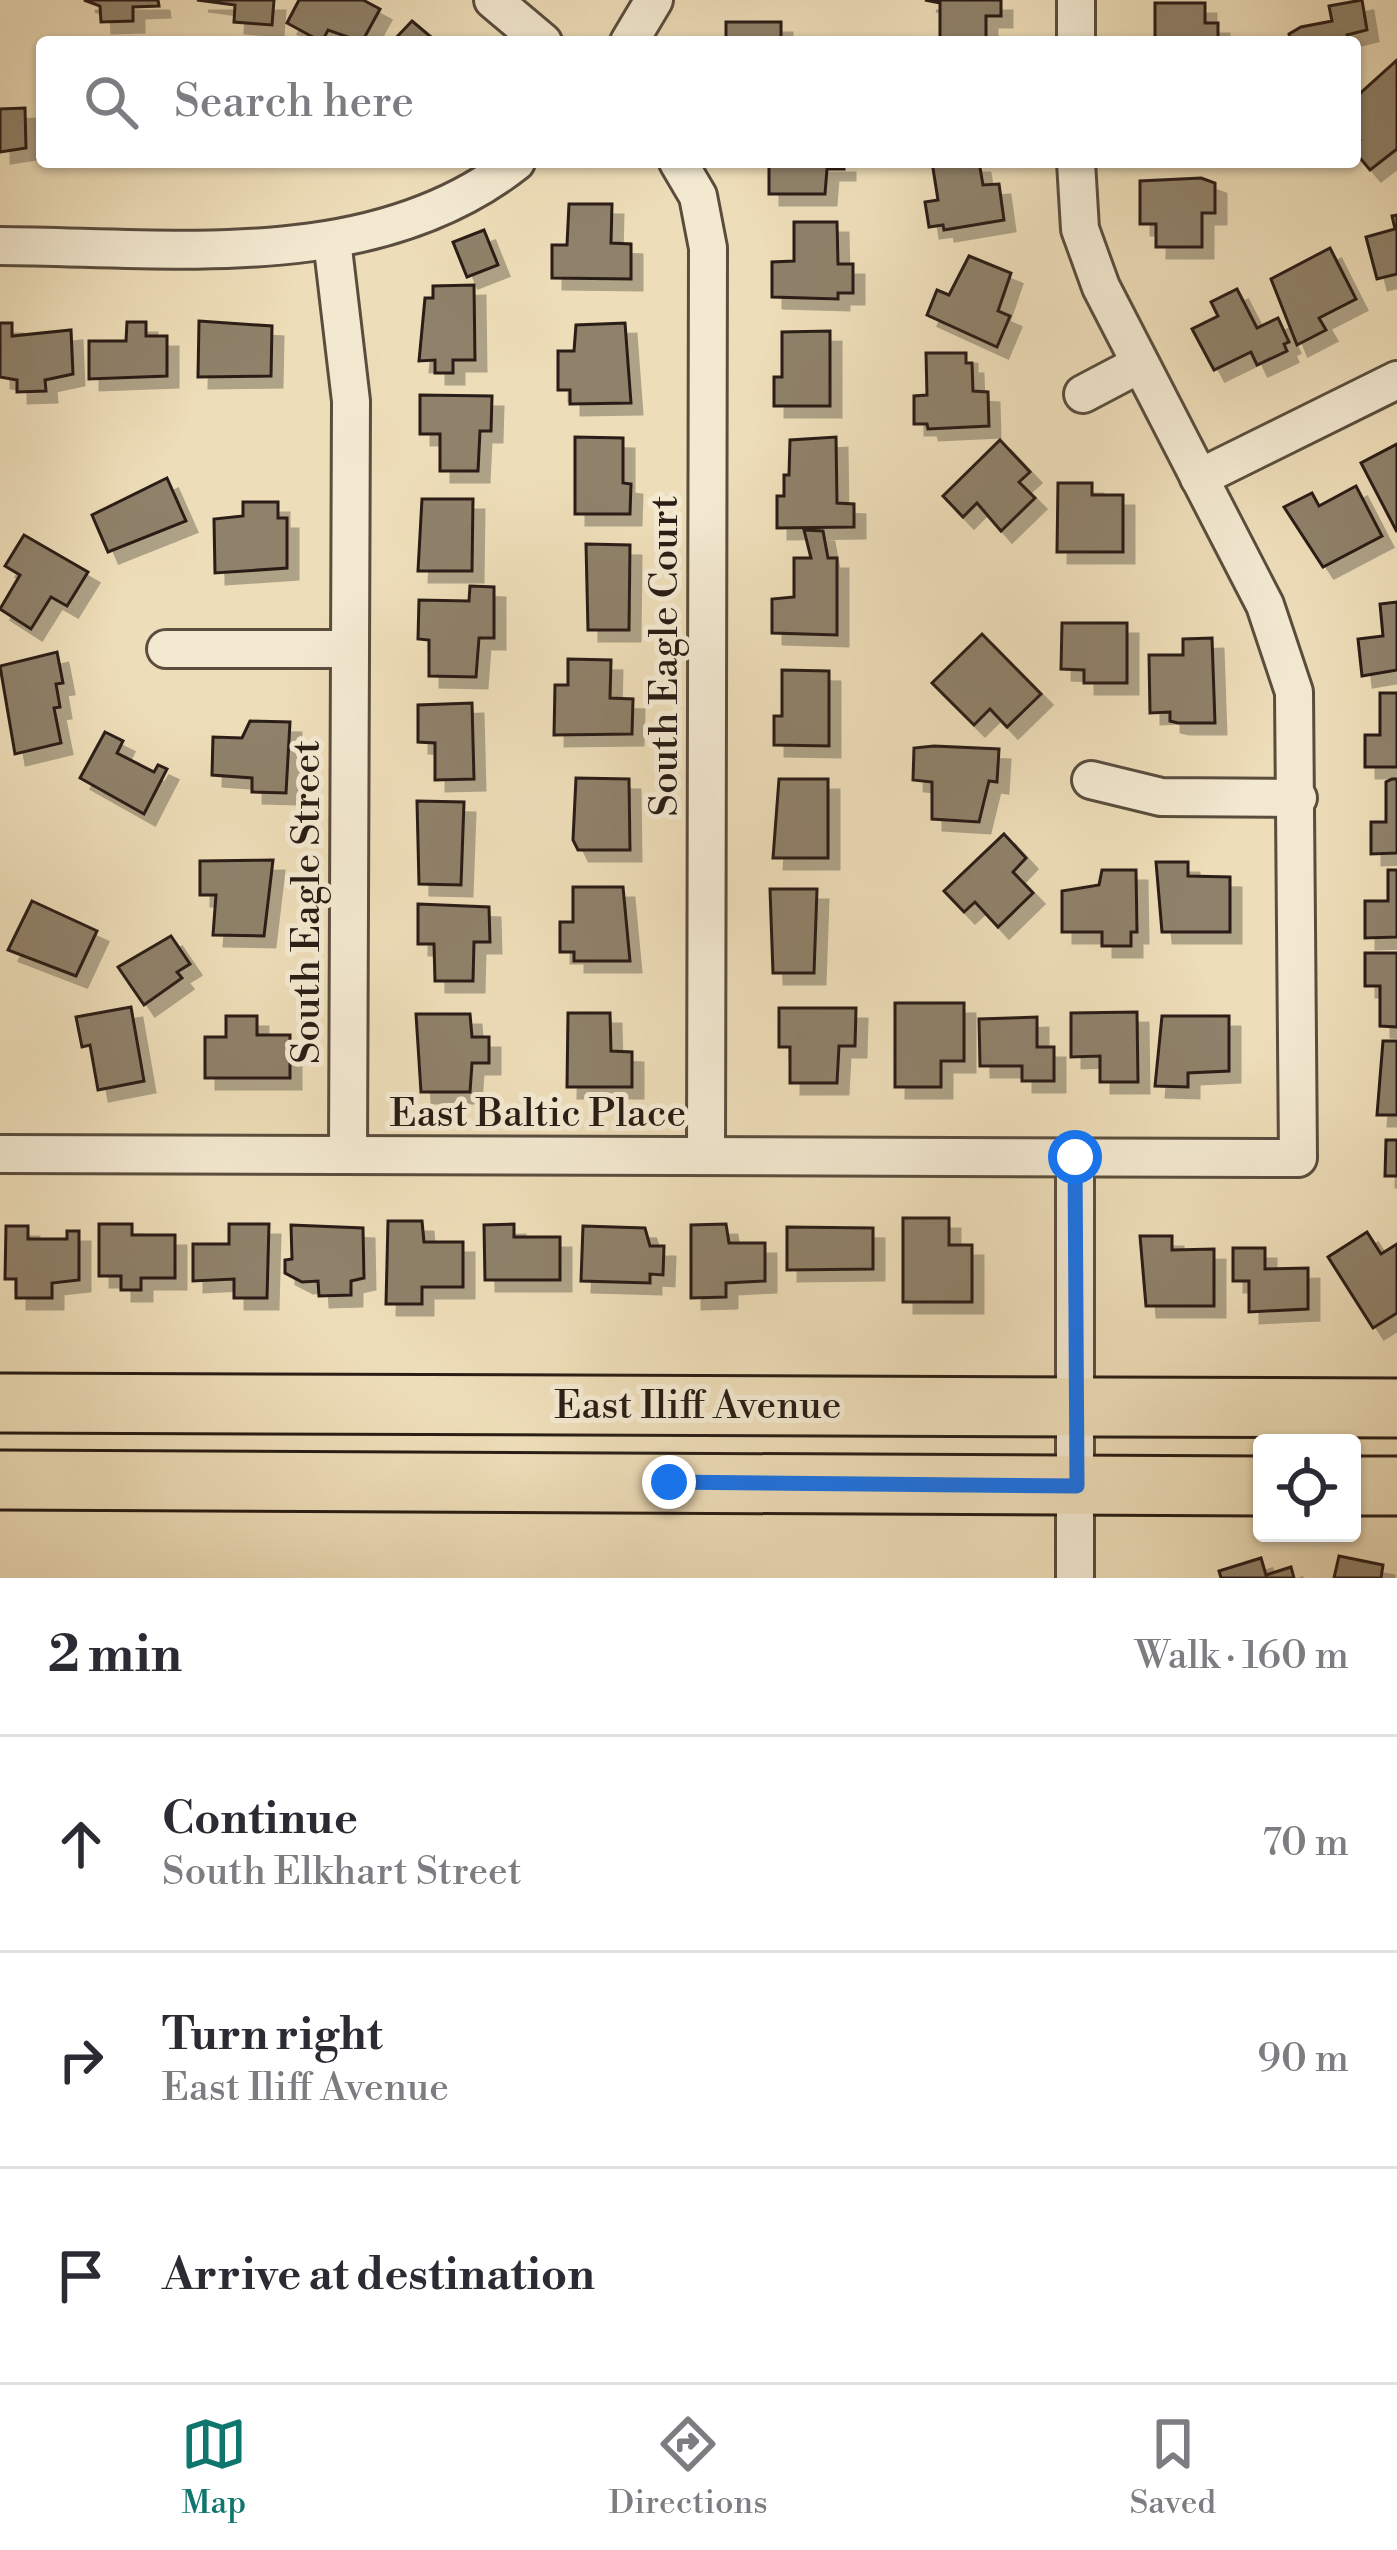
<!DOCTYPE html>
<html lang="en">
<head>
<meta charset="utf-8">
<style>
  :root { --surface:#fff; --page:#f2f2f3; --text:#2b2b33; --muted:#7c7c81; --line:#e1e1e2; --accent:#0f766e }
  body { margin:0; font-family:"Libre Bodoni",serif; background:var(--page); color:var(--text) }
  .controls { position:absolute; right:36px; bottom:36px; display:grid; overflow:hidden; border-radius:12px; box-shadow:0 3px 9px #0004 }
  .controls button { width:108px; height:108px; display:grid; place-items:center; padding:0; border:0; border-bottom:3px solid var(--line); background:var(--surface); color:var(--text); font:60px sans-serif }
  .stop { position:absolute; width:36px; height:36px; margin:-27px; border:9px solid #1a73e8; border-radius:50%; background:#fff }
  .stop.end { background:#1a73e8; border-color:#fff; box-shadow:0 3px 12px #0008 }
  .list { margin:0; padding:0; list-style:none }
  h2 { display:flex; justify-content:space-between; align-items:center; height:156px; margin:0; padding:0 48px; font-size:51px }
  h2 small { font-size:39px; font-weight:400; color:var(--muted) }
  .list li { display:grid; grid-template-columns:78px 1fr auto; gap:36px; align-items:center; box-sizing:border-box; height:216px; padding:0 48px; border-top:3px solid var(--line) }
  .list b { display:block; font-size:45px; white-space:nowrap }
  .list p { margin:0; font-size:39px; white-space:nowrap; color:var(--muted) }
  .list em { font-size:39px; font-style:normal; color:var(--muted) }
  .icon { flex:none; width:66px; height:66px; fill:none; stroke:currentColor; stroke-width:2; stroke-linecap:round; stroke-linejoin:round }
  .map { position:relative; flex:none; width:1397px; height:1578px; overflow:hidden }
  .search { position:absolute; background:var(--surface); box-shadow:0 3px 9px #0004; left:36px; right:36px; top:36px; height:132px; display:flex; align-items:center; gap:30px; box-sizing:border-box; padding:0 42px; border-radius:12px; color:var(--muted); font-size:45px }
  .sheet { height:804px; background:var(--surface) }
  nav { display:flex; justify-content:space-around; align-items:center; box-sizing:border-box; height:168px; border-top:3px solid var(--line); background:var(--surface); font-size:33px; color:var(--muted) }
  nav a { display:grid; justify-items:center; gap:6px }
  nav .on { color:var(--accent) }
  .map>svg:first-child { display:block }
  .building { fill:#8f816a; stroke:#291d15; stroke-width:3; filter:url(#shadow) }
  .lines { fill:none; stroke-linecap:round; stroke-linejoin:round }
  .street-casing { stroke:#5a4d3e; stroke-width:42 }
  .primary-casing { stroke:#291d15; stroke-width:63 }
  .street { stroke:#f3e9d1; stroke-width:36 }
  .primary { stroke:#edddb8; stroke-width:57 }
  .route { stroke:#1a73e8; stroke-width:15 }
  .labels { text-anchor:middle; dominant-baseline:central; stroke-width:10; stroke-linejoin:round; paint-order:stroke }
  .street-label { font-size:39px; fill:#291d15; stroke:#f3e9d1 }
</style>
</head>
<body>
<div class="map">
<svg width="1397" height="1578" viewBox="0 0 1397 1578">
  <defs>
    <filter id="shadow"><feDropShadow dx="11" dy="11" stdDeviation="0" flood-color="#0004"/></filter>
  </defs>
  <rect width="100%" height="100%" fill="#edddb8"/>
  <filter id="stains"><feTurbulence type="fractalNoise" baseFrequency=".00167" numOctaves="4"/><feColorMatrix values="0 0 0 0 .2 0 0 0 0 .09 0 0 0 0 .02 0 0 0 .5 -.17"/></filter>
  <radialGradient id="worn" r=".72"><stop offset=".6" stop-color="#630" stop-opacity="0"/><stop offset="1" stop-color="#630" stop-opacity=".3"/></radialGradient>
  <!-- building -->
  <g class="building">
    <path d="M84,0H158L159,6L133,7V21L101,22L100,6Z"/>
    <path d="M197,0H274L272,25L234,22L235,5Z"/>
    <path d="M299,0H363L380,9L362,42L328,30L322,42L287,23Z"/>
    <path d="M925,0H1001V16H986V39H940V3Z"/>
    <path d="M1362,0L1367,30L1347,35L1348,42H1291L1289,34L1301,27L1332,21L1329,6Z"/>
    <path d="M1155,3H1205V23H1218V39L1224,42H1142L1155,40Z"/>
    <path d="M412,21L437,42H392Z"/>
    <rect x="726" y="22" width="55" height="20"/>
    <path d="M1397,60V149L1370,170L1355,152L1360,140L1355,134V98Z"/>
    <path d="M25,108L26,148L0,152V109Z"/>
    <path d="M776,162H844V169H827L825,194H769V164Z"/>
    <path d="M932,162H979L983,185L999,184L1004,220L944,230L943,225L929,227L925,202L938,200Z"/>
    <path d="M1201,178L1215,183V213H1202V247H1156V224H1140V181Z"/>
    <path d="M569,204H612L611,243L631,244V279L552,278V245H567Z"/>
    <path d="M1397,215V274L1377,279L1366,237L1395,229L1392,216Z"/>
    <path d="M794,222H837L838,264H853V293H838V299L772,297V262L794,261Z"/>
    <path d="M484,230L498,265L467,277L453,242Z"/>
    <path d="M1330,248L1356,299L1319,318L1326,330L1297,345L1271,279Z"/>
    <path d="M969,256L1011,273L998,311L1010,316L997,347L927,315L937,290L949,295Z"/>
    <path d="M474,285L475,360H453V373H435V360L419,361L425,298H433V286Z"/>
    <path d="M1237,289L1257,328L1278,318L1289,342L1284,344L1287,351L1257,365L1251,352L1214,370L1192,329L1218,316L1211,302Z"/>
    <path d="M199,321L272,326L271,376L198,377Z"/>
    <path d="M127,322H146V336H167V376L89,379V341H126Z"/>
    <path d="M0,323H12V336L71,330L73,374L45,380L46,391L17,392V380L0,377Z"/>
    <path d="M625,323L631,403L570,404V390H558V351H574L576,325Z"/>
    <path d="M830,331V406H774V377H782V332Z"/>
    <path d="M926,353H966V363H972L973,391L988,392L989,426L928,429L927,424H914V396L927,395Z"/>
    <path d="M420,395L492,396L491,431H480L478,471H440V434H420Z"/>
    <path d="M575,437L623,438V483L631,484L630,514H575Z"/>
    <path d="M836,437L837,503L854,504V527L777,528V496H784V475H789L790,440Z"/>
    <path d="M1000,440L1030,472L1019,482L1035,498L1001,531L977,503L963,517L943,496Z"/>
    <path d="M1397,444V532L1361,463Z"/>
    <path d="M167,478L186,521L108,552L92,515Z"/>
    <path d="M1058,483H1092V495H1123V552H1057Z"/>
    <path d="M1356,486L1382,536L1323,567L1284,507L1312,493L1319,506Z"/>
    <path d="M422,499H473L472,571H418Z"/>
    <path d="M243,502H278V518H287V568L215,573L214,519L243,516Z"/>
    <path d="M804,530L823,531L828,558H837V635L772,633V599L794,597V558H811Z"/>
    <path d="M24,535L88,572L67,606L51,597L31,629L0,609L20,575L5,566Z"/>
    <path d="M586,544L630,545L629,630H588Z"/>
    <path d="M470,586L494,587V638H479L476,677L429,676V640L418,639L419,600L469,601Z"/>
    <path d="M1397,602V670L1362,676L1358,639L1383,636L1380,604Z"/>
    <path d="M1062,623H1127V683H1084V670L1061,669Z"/>
    <path d="M982,634L1041,694L1007,727L990,709L974,725L932,683Z"/>
    <path d="M1212,638L1215,723H1178L1170,721V712L1150,713L1149,655H1183V639Z"/>
    <path d="M57,652L63,683L56,684L60,707L54,708L61,743L15,754L0,666Z"/>
    <path d="M568,659L611,660L610,698L633,699L632,734L554,735L555,685H568Z"/>
    <path d="M782,670L829,671V746L774,745V716H782Z"/>
    <path d="M1380,693H1397V767H1365V735H1380Z"/>
    <path d="M472,703L474,779L435,780V743L418,742V705Z"/>
    <path d="M250,721L290,722L286,793L252,792V778L212,775L213,737L242,738Z"/>
    <path d="M105,732L123,741L117,753L154,772L158,765L167,769L144,814L80,778Z"/>
    <path d="M934,746L999,749L997,782L989,781L979,822L932,819V782L913,780L914,748Z"/>
    <path d="M576,778L629,779L630,850H578L573,840Z"/>
    <path d="M779,779H828V858H773Z"/>
    <path d="M1392,779H1397V853L1371,854V822H1386V782Z"/>
    <path d="M417,801L464,802L461,885L419,884Z"/>
    <path d="M1004,834L1026,858L1013,872L1033,893L998,927L975,902L964,912L944,891Z"/>
    <path d="M273,860L264,936L213,935L216,895H200V861Z"/>
    <path d="M1156,862H1188V876L1230,877V932H1162Z"/>
    <path d="M1102,870H1136L1137,932H1131V946H1102V932H1062V891L1099,885Z"/>
    <path d="M1388,870H1397V937L1365,938V901H1388Z"/>
    <path d="M573,887H623L630,961H574V952H560V922H573Z"/>
    <path d="M770,889H817L814,973H773Z"/>
    <path d="M32,901L97,931L76,976L8,950Z"/>
    <path d="M418,904L489,907L490,942H474L473,981H435L434,944H418Z"/>
    <path d="M171,936L190,964L177,972L182,978L144,1005L118,967Z"/>
    <path d="M1365,953H1397V1027L1380,1026V986H1365Z"/>
    <path d="M895,1003H964V1061H941V1087H895Z"/>
    <path d="M131,1007L144,1081L98,1090L90,1045L82,1047L76,1017Z"/>
    <path d="M779,1008H856L855,1046H839L837,1083H790V1047H779Z"/>
    <path d="M1137,1012L1138,1082H1100V1056L1071,1057V1013Z"/>
    <path d="M568,1013H610L611,1051L632,1052V1087H567Z"/>
    <path d="M416,1014H470L472,1037H489V1063H472L470,1092H421Z"/>
    <path d="M226,1016H257V1035H290V1078H205V1037H226Z"/>
    <path d="M1162,1016H1229V1071L1188,1073V1087L1155,1086Z"/>
    <path d="M1037,1017V1047H1054V1081H1022V1066H980L979,1019Z"/>
    <path d="M1383,1041H1397V1115H1377Z"/>
    <path d="M1386,1140H1397V1176H1385Z"/>
    <path d="M903,1218H949V1245H972V1302H903Z"/>
    <path d="M388,1221H422L424,1242H463V1287H422V1304H386Z"/>
    <path d="M99,1224H132V1235H175V1278H141V1290H121V1276H99Z"/>
    <path d="M229,1224H269L267,1298H234V1279L193,1281V1244H229Z"/>
    <path d="M514,1224V1237H560V1280H485L484,1225Z"/>
    <path d="M726,1224L729,1243H765V1281L726,1283V1297L691,1298V1225Z"/>
    <path d="M291,1225L363,1228L364,1278L351,1281V1295L319,1296L318,1281L302,1282L285,1273V1260L292,1259Z"/>
    <path d="M6,1226H28V1239H67V1231H79V1280L52,1283V1298H16V1279H5Z"/>
    <path d="M583,1226L645,1228L650,1246H664L663,1275L650,1274V1283L581,1281Z"/>
    <path d="M787,1227L873,1228V1269L787,1270Z"/>
    <path d="M1367,1232L1381,1254L1397,1244V1313L1373,1328L1328,1257Z"/>
    <path d="M1140,1236H1172V1250L1214,1249V1306H1146Z"/>
    <path d="M1233,1248H1265V1269L1308,1268V1309L1249,1312V1281H1233Z"/>
    <path d="M1339,1556L1383,1565L1381,1578H1334Z"/>
    <path d="M1261,1558L1266,1575L1291,1567L1294,1578H1221L1219,1571Z"/>
  </g>
  <g class="lines">
    <defs>
      <g id="street">
        <path d="M493,0L543,42"/>
        <path d="M629,42L654,0"/>
        <path d="M1076,42V0"/>
        <path d="M678,162L698,196L708,248L706,1156"/>
        <path d="M332,240L351,401L348,1155"/>
        <path d="M0,246C170,247 373,275 516,162"/>
        <path d="M1083,394L1140,364"/>
        <path d="M1199,478L1397,380"/>
        <path d="M166,649H350"/>
        <path d="M1091,780L1161,797L1298,798"/>
        <path d="M0,1154L1298,1158L1294,692L1265,605L1101,287L1080,229L1076,162"/>
        <path d="M1075,1158V1578"/>
      </g>
      <g id="primary">
        <path d="M0,1403L1397,1408"/>
        <path d="M0,1480L1262,1486"/>
        <path d="M1352,1486H1397"/>
      </g>
    </defs>
    <!-- street casing -->
    <use href="#street" class="street-casing"/>
    <!-- primary casing -->
    <use href="#primary" class="primary-casing"/>
    <!-- street -->
    <use href="#street" class="street"/>
    <!-- primary -->
    <use href="#primary" class="primary"/>
  </g>
  <g class="lines">
    <!-- route -->
    <path class="route" d="M669,1482L1077,1486L1075,1157"/>
  </g>
  <g class="labels">
    <!-- street labels -->
    <g class="street-label">
      <text transform="translate(665 656) rotate(-90)">South Eagle Court</text>
      <text transform="translate(307 902) rotate(-90)">South Eagle Street</text>
      <text x="538" y="1114">East Baltic Place</text>
      <text x="698" y="1406">East Iliff Avenue</text>
    </g>
  </g>
  <rect width="100%" height="100%" filter="url(#stains)"/>
  <rect width="100%" height="100%" fill="url(#worn)"/>
</svg>
<div class="controls">
<button><svg class="icon" aria-label="locate" viewBox="0 0 24 24"><circle cx="12" cy="12" r="6"/><path d="M12 2v4M12 18v4M2 12h4M18 12h4"/></svg></button>
</div>
<div class="stop" style="left:1075px;top:1157px"></div>
<div class="stop end" style="left:669px;top:1482px"></div>
<div class="search"><svg class="icon" aria-label="search" viewBox="0 0 24 24"><circle cx="10" cy="10" r="6"/><path d="M15 15l6 6"/></svg>Search here</div>
</div>
<section class="sheet">
<h2>2 min<small>Walk · 160 m</small></h2>
<ul class="list">
<li><svg class="icon" aria-label="ahead" viewBox="0 0 24 24"><path d="M12 20V5M6 11l6-6 6 6"/></svg><div><b>Continue</b><p>South Elkhart Street</p></div><em>70 m</em></li>
<li><svg class="icon" aria-label="right" viewBox="0 0 24 24"><path d="M7 20v-9h11M14 6l5 5-5 5"/></svg><div><b>Turn right</b><p>East Iliff Avenue</p></div><em>90 m</em></li>
<li><svg class="icon" aria-label="arrive" viewBox="0 0 24 24"><path d="M6 21V4h12l-3 4 3 4H6"/></svg><div><b>Arrive at destination</b></div></li>
</ul>
</section>
<nav>
<a class="on"><svg class="icon" aria-label="map" viewBox="0 0 24 24"><path d="M3 6l6-2 6 2 6-2v14l-6 2-6-2-6 2zM9 4v14M15 6v14"/></svg>Map</a>
<a><svg class="icon" aria-label="directions" viewBox="0 0 24 24"><path d="M12 3l9 9-9 9-9-9zM9 14v-3h6M13 9l2 2-2 2"/></svg>Directions</a>
<a><svg class="icon" aria-label="saved" viewBox="0 0 24 24"><path d="M7 4h10v16l-5-4-5 4z"/></svg>Saved</a>
</nav>
</body>
</html>
